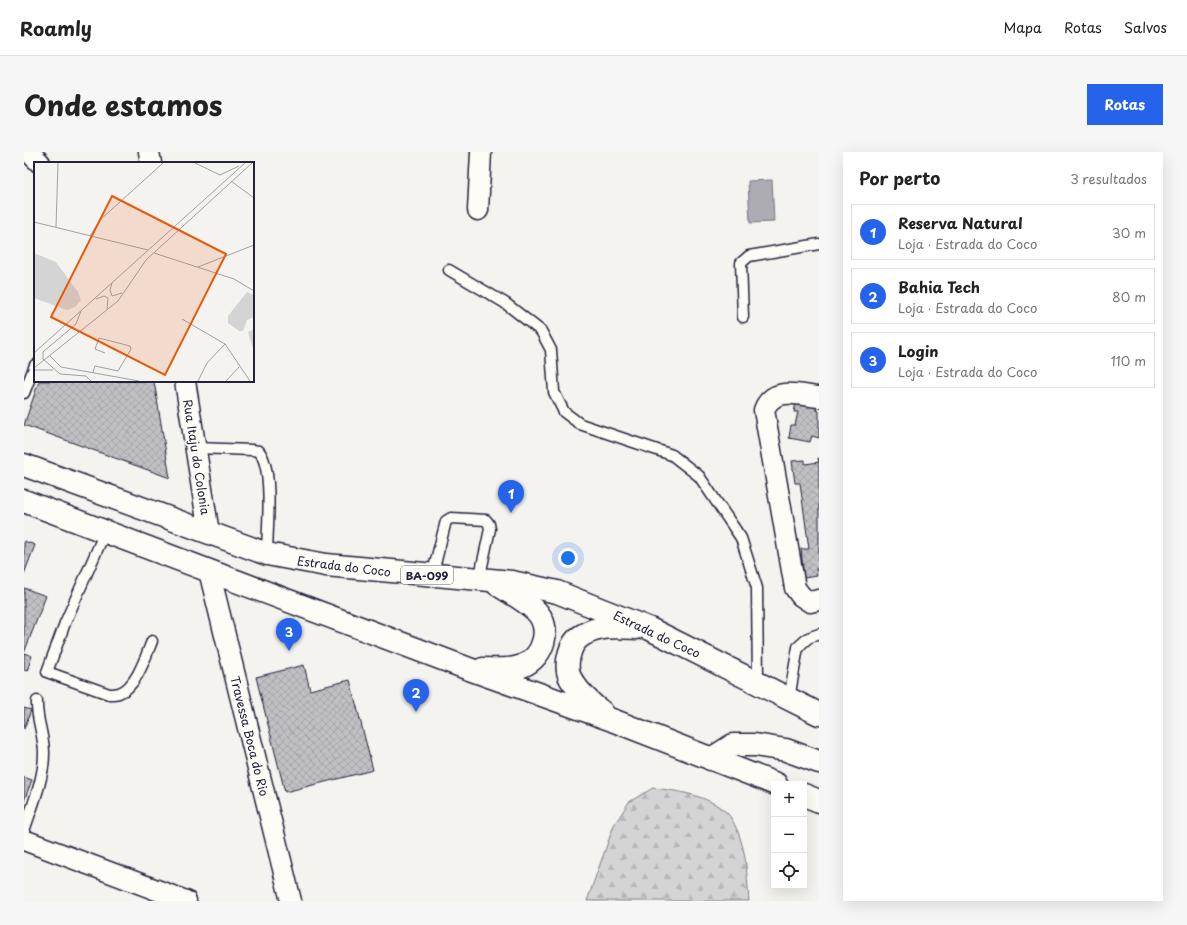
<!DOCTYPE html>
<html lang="pt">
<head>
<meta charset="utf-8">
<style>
  :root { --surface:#fff; --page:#f6f6f6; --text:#222; --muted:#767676; --line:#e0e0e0; --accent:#2563eb }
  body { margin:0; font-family:"Playpen Sans",sans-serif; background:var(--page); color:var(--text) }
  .controls { position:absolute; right:12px; bottom:12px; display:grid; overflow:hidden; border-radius:0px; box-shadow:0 4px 16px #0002 }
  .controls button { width:36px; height:36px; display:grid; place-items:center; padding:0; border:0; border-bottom:1px solid var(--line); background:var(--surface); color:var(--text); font:20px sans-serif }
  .you { position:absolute; left:544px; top:406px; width:14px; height:14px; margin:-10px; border:3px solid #fff; border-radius:50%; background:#1a73e8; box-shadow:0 0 0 6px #1a73e833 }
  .badge { display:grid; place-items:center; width:26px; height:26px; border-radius:50%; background:var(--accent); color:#fff; font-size:13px; font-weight:700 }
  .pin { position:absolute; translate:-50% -33px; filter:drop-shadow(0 1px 2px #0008) }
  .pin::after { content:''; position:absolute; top:21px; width:14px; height:12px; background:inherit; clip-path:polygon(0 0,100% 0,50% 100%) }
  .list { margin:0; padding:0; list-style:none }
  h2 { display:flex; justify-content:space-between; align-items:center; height:52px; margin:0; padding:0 16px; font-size:17px }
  h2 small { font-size:13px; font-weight:400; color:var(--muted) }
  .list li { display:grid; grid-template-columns:26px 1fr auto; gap:12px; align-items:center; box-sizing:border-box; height:56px; margin:0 8px 8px; padding:0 8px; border:1px solid var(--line); border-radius:0px }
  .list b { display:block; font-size:15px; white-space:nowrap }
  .list p { margin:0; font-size:13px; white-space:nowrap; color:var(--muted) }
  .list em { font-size:13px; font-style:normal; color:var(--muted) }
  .icon { flex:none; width:22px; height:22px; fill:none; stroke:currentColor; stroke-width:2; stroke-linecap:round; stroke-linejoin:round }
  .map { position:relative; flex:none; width:795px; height:749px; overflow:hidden; border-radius:0px }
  header { display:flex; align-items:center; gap:24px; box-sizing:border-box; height:56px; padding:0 20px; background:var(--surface); border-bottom:1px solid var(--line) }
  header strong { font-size:19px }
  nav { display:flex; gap:22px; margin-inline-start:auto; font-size:14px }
  .intro { display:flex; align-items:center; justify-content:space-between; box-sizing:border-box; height:96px; padding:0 24px }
  h1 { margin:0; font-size:28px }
  .button { padding:10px 18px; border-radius:0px; background:var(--accent); color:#fff; font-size:14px; font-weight:700 }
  main { display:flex; gap:24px; padding:0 24px }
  aside { flex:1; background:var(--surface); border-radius:0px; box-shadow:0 4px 16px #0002 }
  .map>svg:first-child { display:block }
  .forest { fill:url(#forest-firs); stroke:#7c7b88 }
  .water { fill:#acacb2; stroke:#757582 }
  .building { fill:url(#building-cross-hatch); stroke:#22223b }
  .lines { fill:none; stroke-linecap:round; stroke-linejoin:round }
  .lane-casing { stroke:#22223b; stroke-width:13 }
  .street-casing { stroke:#22223b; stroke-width:23 }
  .highway-casing { stroke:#22223b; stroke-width:25 }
  .lane { stroke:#fdfcf7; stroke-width:10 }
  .street { stroke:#fdfcf7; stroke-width:20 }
  .highway { stroke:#fdfcf7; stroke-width:22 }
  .labels { text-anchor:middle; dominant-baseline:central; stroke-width:3.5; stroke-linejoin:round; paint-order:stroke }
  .shield { fill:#fdfcf7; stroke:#646373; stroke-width:1 }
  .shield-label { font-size:11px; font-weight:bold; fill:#22223b }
  .street-label { font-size:12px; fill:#22223b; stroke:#fdfcf7 }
  .inset-road { fill:none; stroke:#a09fa7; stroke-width:1 }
  .view { fill:#e8590c; fill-opacity:0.15; stroke:#e8590c; stroke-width:2 }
  .inset-edge { fill:none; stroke:#22223b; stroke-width:2 }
</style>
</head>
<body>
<header>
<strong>Roamly</strong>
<nav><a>Mapa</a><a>Rotas</a><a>Salvos</a></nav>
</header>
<div class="intro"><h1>Onde estamos</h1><a class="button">Rotas</a></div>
<main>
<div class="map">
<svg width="795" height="749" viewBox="0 0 795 749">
  <defs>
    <pattern id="forest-firs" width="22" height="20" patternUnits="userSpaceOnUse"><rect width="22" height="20" fill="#d5d4d5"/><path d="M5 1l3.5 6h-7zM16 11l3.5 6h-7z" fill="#b7b6b8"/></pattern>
    <pattern id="building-cross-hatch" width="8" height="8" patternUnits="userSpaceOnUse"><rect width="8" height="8" fill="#c0bfc2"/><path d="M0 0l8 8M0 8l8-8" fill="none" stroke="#a5a4a8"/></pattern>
  </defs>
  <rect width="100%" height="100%" fill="#f4f3ef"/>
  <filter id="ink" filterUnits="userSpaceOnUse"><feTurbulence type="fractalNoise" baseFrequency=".025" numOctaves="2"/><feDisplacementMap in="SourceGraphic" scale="8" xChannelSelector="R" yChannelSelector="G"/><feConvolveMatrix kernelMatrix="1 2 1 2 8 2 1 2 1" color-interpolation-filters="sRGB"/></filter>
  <g filter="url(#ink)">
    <!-- forest -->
    <path class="forest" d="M629,636C654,639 684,643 703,661C708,666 714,679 716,686C723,705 723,728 725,749H563L590,673L605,650Z"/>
    <!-- water -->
    <path class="water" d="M748,28L750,70L726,71L724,29Z"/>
    <!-- building -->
    <g class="building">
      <path d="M15,229H130L146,326L0,273Z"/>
      <path d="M773,247L794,251L792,258L795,259V286L788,284L786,290L765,286L767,273H771L774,260H770Z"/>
      <path d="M794,306H795V417H792L793,424L780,426L777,397H785L776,331H771L768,309L781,308V312L795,310Z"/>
      <path d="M0,389L11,393L0,422Z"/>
      <path d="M0,436L22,444L0,501L8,504L3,519L0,518Z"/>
      <path d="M280,513L286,538L326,528L349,618L261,640L232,525Z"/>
      <path d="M0,556L7,558L0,577Z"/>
      <path d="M0,625L8,628L0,649Z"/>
    </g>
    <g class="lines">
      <defs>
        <g id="lane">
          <path d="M425,118L481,151L517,179L527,198L530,240L540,260L556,272L648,303L675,324L717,386L733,436L734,531"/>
          <path d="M719,165L717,111L725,104L795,92"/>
          <path d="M0,241L11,213"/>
          <path d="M172,296L228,298L235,299C250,318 243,377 243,402"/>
          <path d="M81,380L41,471L23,520L85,542C88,542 92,542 95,541C112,536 122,504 128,489"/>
          <path d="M408,424L422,369L427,366L462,368L465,372L466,377L455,428"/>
          <path d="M765,547L774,495L784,486L795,482"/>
          <path d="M0,679C8,654 20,628 20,601C20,583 12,567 13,549"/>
        </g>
        <g id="street">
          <path d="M5,0L16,11"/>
          <path d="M125,0L127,11"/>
          <path d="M454,58L457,0"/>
          <path d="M161,229L185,381"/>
          <path d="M795,245C774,243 749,234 740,258L771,436L777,444L786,450L795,448"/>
          <path d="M185,419L267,749"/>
          <path d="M0,688L162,749"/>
        </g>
        <g id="highway">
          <path d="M0,313L243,402L302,413L488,430L533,440L626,477L795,562"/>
          <path d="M0,349L445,517L588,568L752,632"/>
          <path d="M459,517C471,517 487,519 498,514C520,505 529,475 511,458C500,448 485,440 473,432"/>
          <path d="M578,560C567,552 556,541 548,529C539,516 545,490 559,483C575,473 595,475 613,476"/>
          <path d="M687,607L709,593H731L762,598L795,610"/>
          <path d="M780,643L795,649"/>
        </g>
      </defs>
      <!-- lane casing -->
      <use href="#lane" class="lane-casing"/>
      <!-- street casing -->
      <use href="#street" class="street-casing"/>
      <!-- highway casing -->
      <use href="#highway" class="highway-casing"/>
      <!-- lane -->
      <use href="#lane" class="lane"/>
      <!-- street -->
      <use href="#street" class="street"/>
      <!-- highway -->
      <use href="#highway" class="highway"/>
    </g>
  </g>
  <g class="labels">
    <!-- shield labels -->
    <rect class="shield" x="377" y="414" width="52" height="18" rx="3"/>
    <g class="shield-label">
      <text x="403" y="423">BA-099</text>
    </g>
    <!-- street labels -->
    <g class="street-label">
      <text transform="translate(173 305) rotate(81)">Rua Itaju do Colonia</text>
      <text transform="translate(320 414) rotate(7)">Estrada do Coco</text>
      <text transform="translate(633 482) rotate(25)">Estrada do Coco</text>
      <text transform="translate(226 584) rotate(76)">Travessa Boca do Rio</text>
    </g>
  </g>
  <!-- overview -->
  <g transform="translate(10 10)">
    <rect width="220" height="220" fill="#f4f3ef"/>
    <path d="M0,91L22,100L44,130L47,138L41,145L33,148L0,136ZM213,130L220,133V155L213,158L209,169H205L194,161V154ZM220,167V190L214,170Z" fill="#d5d4d5"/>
    <path class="inset-road" d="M161,1L186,13L205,4M197,19L220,36M0,60L114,88M22,65L24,1M56,74L66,58L129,1M120,91L200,117L220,129M164,105L220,83M78,121L76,128L78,134L88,131M62,137L70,134L74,136L73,147M148,157L191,182L216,219M0,191L211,1M15,193L27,205L105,219M9,197L26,212L52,214L57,219M9,197V190L42,162L47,149M0,206L84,139L112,98L218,1M0,208H19M59,210L61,204L84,209L97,187L96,184L65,176L61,187L71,191M164,219L173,201L191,182M192,219L205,205"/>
    <path class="view" d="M78,34L192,92L131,213L17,155Z"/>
    <rect width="220" height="220" class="inset-edge"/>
  </g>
</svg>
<div class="controls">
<button>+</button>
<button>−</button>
<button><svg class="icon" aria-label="locate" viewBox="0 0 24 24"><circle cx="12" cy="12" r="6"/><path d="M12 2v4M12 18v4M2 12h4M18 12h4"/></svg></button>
</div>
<div class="you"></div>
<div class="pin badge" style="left:487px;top:361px">1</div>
<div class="pin badge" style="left:392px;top:560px">2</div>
<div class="pin badge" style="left:265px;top:499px">3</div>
</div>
<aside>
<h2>Por perto<small>3 resultados</small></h2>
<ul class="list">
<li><span class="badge">1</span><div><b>Reserva Natural</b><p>Loja · Estrada do Coco</p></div><em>30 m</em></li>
<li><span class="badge">2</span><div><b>Bahia Tech</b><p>Loja · Estrada do Coco</p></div><em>80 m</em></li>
<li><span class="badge">3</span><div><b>Login</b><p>Loja · Estrada do Coco</p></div><em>110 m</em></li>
</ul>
</aside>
</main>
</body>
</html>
